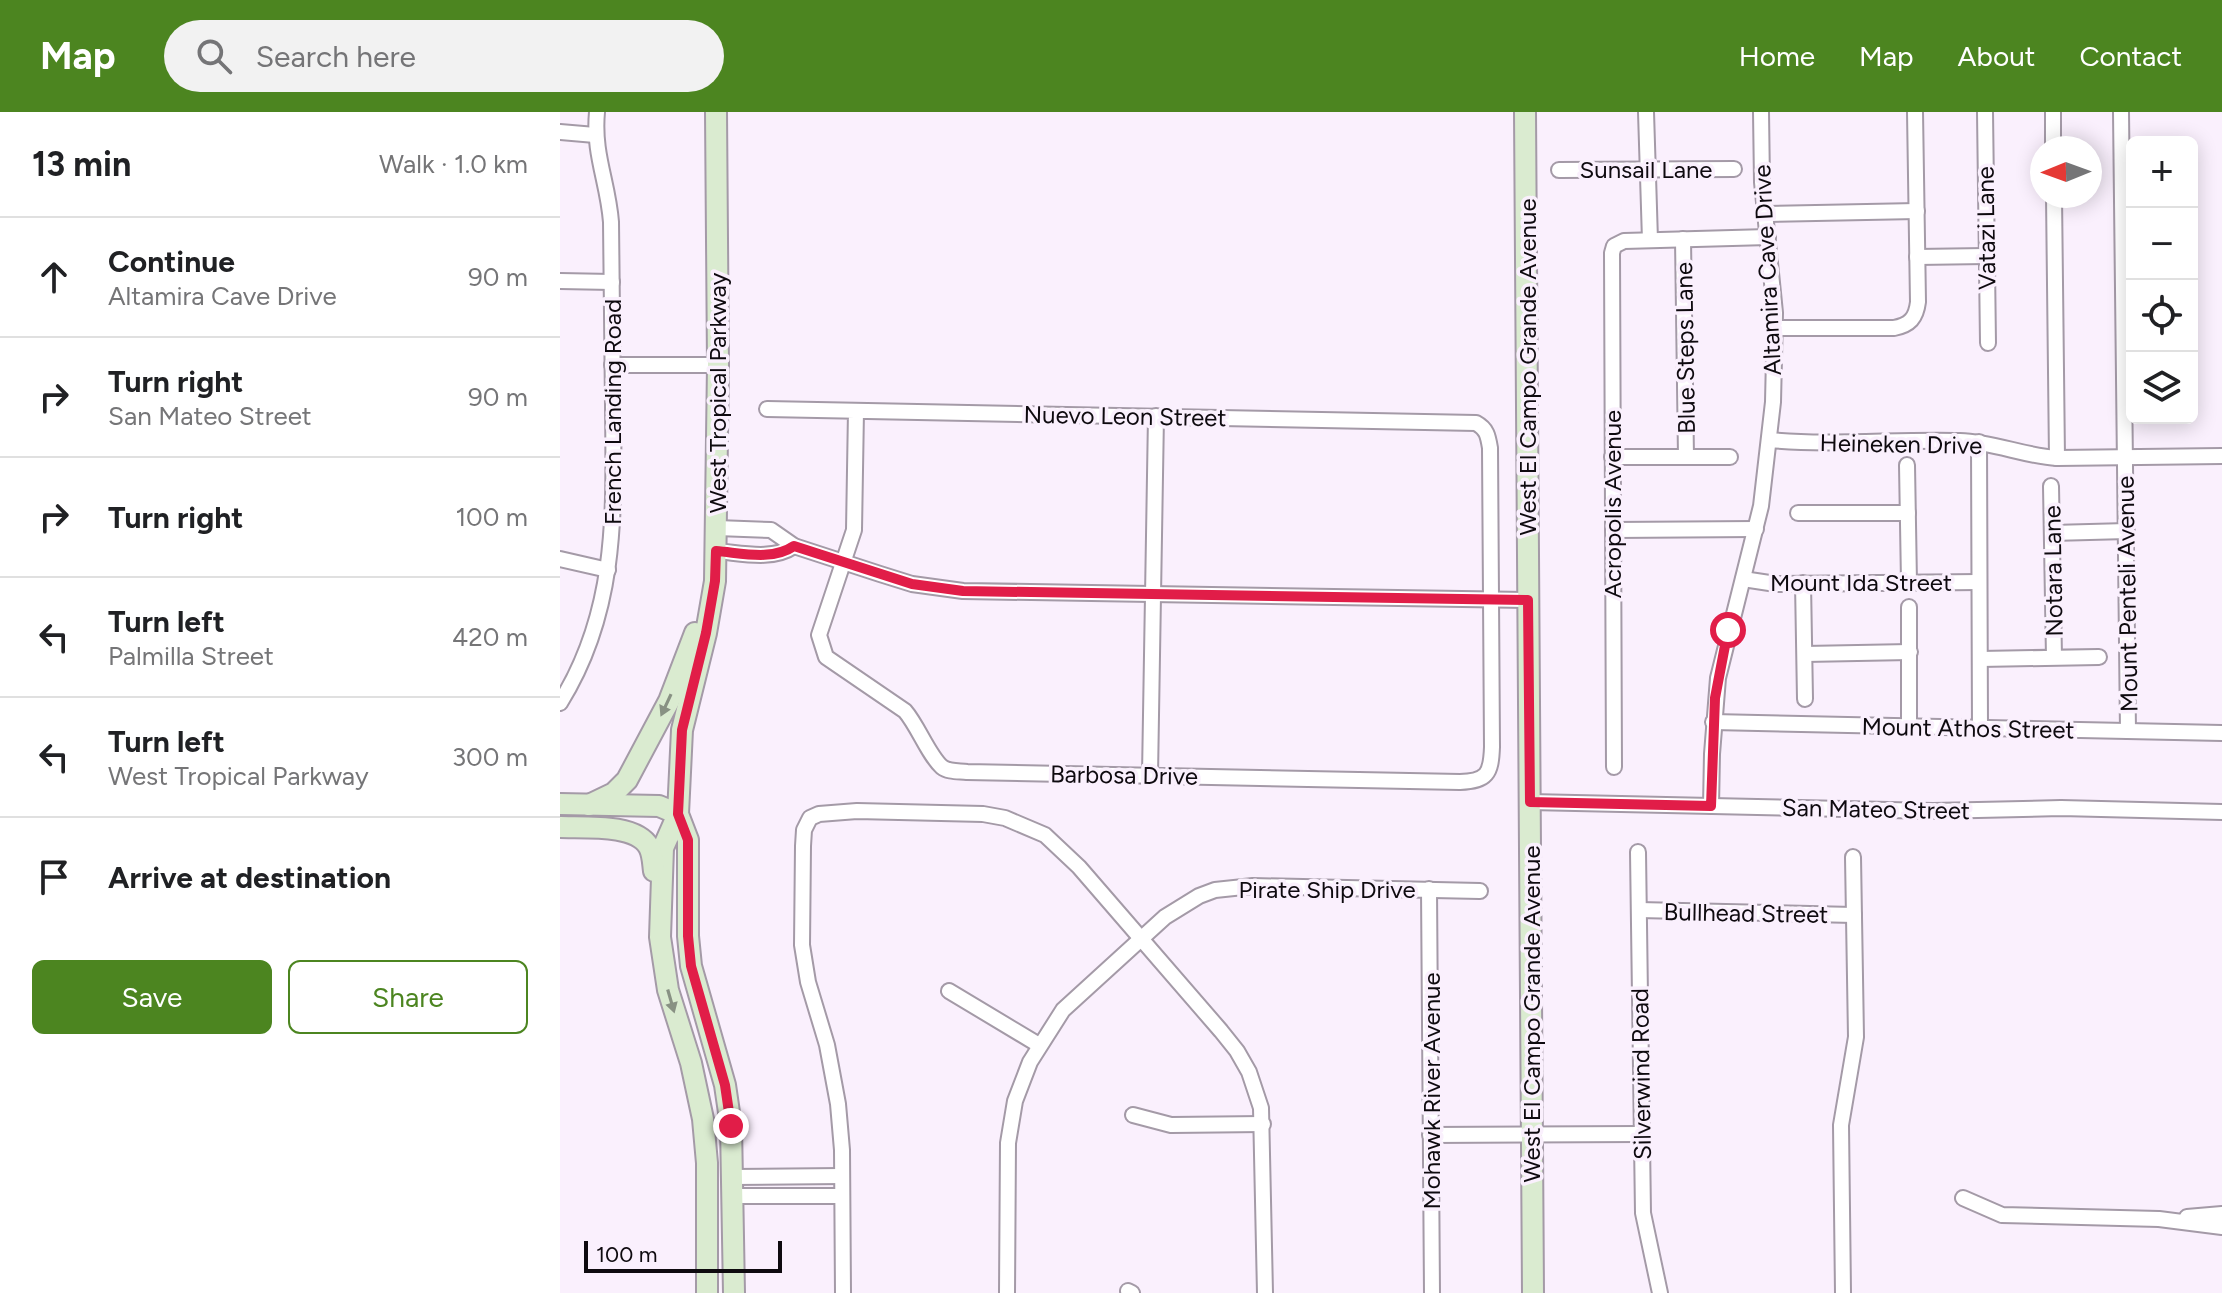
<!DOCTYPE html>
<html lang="en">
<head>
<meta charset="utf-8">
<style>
  :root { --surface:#fff; --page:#f2f2f2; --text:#202124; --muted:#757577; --line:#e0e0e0; --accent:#4c8520 }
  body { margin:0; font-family:Figtree,sans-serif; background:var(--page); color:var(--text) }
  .controls { position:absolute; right:24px; top:24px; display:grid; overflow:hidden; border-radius:12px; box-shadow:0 4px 20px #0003 }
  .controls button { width:72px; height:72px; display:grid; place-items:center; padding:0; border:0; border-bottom:2px solid var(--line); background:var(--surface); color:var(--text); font:40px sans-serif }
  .compass { position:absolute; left:1470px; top:24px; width:72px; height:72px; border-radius:50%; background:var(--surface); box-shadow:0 4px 20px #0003; rotate:269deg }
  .scale { position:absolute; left:24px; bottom:20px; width:198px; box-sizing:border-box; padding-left:8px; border:4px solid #0e0a0f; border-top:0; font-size:22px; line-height:28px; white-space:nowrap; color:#0e0a0f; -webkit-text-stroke:6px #faf0fd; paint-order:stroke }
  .stop { position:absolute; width:24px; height:24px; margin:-18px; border:6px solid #e11d48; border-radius:50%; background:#fff }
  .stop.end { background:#e11d48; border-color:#fff; box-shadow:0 2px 8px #0008 }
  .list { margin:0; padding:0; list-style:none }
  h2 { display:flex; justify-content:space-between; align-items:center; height:104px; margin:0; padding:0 32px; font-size:34px }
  h2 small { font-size:26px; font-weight:400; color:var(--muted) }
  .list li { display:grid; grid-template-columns:52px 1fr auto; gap:24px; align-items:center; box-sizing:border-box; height:120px; padding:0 32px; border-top:2px solid var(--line) }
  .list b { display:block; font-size:30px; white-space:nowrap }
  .list p { margin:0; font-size:26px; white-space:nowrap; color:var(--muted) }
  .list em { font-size:26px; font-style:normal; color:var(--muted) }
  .actions { display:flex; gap:16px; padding:24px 32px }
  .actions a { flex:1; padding:18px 0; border:2px solid var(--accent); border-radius:12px; text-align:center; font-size:28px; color:var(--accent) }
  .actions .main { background:var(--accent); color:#fff }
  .icon { flex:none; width:44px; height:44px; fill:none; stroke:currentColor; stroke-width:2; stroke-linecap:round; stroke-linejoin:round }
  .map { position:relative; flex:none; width:1662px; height:1181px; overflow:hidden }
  header { display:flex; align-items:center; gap:48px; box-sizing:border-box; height:112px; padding:0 40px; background:var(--accent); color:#fff }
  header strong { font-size:38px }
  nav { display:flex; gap:44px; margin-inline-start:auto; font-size:28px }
  .search { width:560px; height:72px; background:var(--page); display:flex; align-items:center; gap:20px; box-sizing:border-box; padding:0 28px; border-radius:44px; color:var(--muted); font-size:30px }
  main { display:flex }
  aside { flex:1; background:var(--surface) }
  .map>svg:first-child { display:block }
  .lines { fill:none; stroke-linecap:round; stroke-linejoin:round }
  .street-casing { stroke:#a49aa7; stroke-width:18 }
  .secondary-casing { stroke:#a49aa7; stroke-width:24 }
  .street { stroke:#fff; stroke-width:14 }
  .secondary { stroke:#daebd0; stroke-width:20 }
  .oneway { fill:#889183 }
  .route { stroke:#e11d48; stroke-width:10 }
  .labels { text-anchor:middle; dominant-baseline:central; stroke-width:7; stroke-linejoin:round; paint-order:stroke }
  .street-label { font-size:24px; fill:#0e0a0f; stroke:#faf0fd }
</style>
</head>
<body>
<header>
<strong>Map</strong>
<div class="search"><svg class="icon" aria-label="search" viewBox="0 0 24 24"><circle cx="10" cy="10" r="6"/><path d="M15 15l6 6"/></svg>Search here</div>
<nav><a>Home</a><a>Map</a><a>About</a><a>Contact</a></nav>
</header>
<main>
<aside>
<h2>13 min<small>Walk · 1.0 km</small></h2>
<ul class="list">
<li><svg class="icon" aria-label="ahead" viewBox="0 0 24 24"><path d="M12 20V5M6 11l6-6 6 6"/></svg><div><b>Continue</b><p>Altamira Cave Drive</p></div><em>90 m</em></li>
<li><svg class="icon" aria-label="right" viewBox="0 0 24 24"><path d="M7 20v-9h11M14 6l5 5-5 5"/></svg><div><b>Turn right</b><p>San Mateo Street</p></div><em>90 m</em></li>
<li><svg class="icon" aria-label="right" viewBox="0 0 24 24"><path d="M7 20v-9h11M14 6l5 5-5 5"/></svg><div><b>Turn right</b></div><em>100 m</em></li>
<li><svg class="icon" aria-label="left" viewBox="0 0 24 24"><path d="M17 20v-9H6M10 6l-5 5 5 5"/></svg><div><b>Turn left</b><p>Palmilla Street</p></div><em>420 m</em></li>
<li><svg class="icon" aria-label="left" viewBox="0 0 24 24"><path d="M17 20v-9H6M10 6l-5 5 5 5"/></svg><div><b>Turn left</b><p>West Tropical Parkway</p></div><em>300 m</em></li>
<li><svg class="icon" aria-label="arrive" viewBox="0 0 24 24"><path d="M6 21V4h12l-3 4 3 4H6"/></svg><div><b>Arrive at destination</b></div></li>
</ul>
<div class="actions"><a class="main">Save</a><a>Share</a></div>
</aside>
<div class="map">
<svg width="1662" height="1181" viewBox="0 0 1662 1181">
  <rect width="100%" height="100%" fill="#faf0fd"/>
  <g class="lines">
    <defs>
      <g id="street">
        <path d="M1086,0L1090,128"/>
        <path d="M1425,0L1428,231"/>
        <path d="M1493,0V36"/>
        <path d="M1561,0L1568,619"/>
        <path d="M0,20L35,23"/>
        <path d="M999,58L1174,57"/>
        <path d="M1494,84L1497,346"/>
        <path d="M1206,102L1357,99"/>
        <path d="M1123,127L1126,345"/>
        <path d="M1357,145L1426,144"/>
        <path d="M0,169L52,170"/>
        <path d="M1215,216H1334C1350,213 1356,206 1358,190L1355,0"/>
        <path d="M52,253H158"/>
        <path d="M207,297L916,311C927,317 928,324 930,336L932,635C931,662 927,669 900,670L407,660C399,659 388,660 382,655C369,644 358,614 345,599L266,545L259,523L294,418L296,299"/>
        <path d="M1210,328C1273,334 1337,327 1400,329C1434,330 1464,344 1497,346L1662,344"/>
        <path d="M1419,330L1420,616"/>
        <path d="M1052,345H1170"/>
        <path d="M1347,353L1349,470"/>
        <path d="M1491,374L1494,545"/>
        <path d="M1238,401H1348"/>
        <path d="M157,416L211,418L234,434L320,462L352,472L403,479L968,488"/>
        <path d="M1053,418L1196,417"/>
        <path d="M1492,421L1567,419"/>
        <path d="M156,439C182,441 212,449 234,434"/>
        <path d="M0,447L48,458"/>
        <path d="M1183,467L1216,472L1419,470"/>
        <path d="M1243,471L1245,587"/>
        <path d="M1245,542L1350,540"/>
        <path d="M1420,547L1539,545"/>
        <path d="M0,591C58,498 54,400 53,294C52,233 52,171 51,110C48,70 33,42 37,0"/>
        <path d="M1153,610L1662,621"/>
        <path d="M1349,615V495"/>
        <path d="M1054,655L1052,141L1054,134L1064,129L1208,125"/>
        <path d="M590,663L596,304"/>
        <path d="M970,690L1373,699L1501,696L1662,700"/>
        <path d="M1151,694L1152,642L1158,566L1201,394L1213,290L1215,201L1202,70L1201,0"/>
        <path d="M1078,740L1083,1101L1100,1181"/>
        <path d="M869,777L872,1181"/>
        <path d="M1079,798L1294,803"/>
        <path d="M389,879L479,933"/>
        <path d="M573,1003L611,1013L703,1012"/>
        <path d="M870,1023L1081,1022"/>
        <path d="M173,1065L282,1064"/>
        <path d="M173,1084H282"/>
        <path d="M1403,1086L1442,1103L1599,1107L1662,1115"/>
        <path d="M1627,1105L1662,1102"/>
        <path d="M568,1179L572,1181"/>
        <path d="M283,1181L282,1038L278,992L267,933L248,870L242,833L243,734L244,718L250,706L259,702L297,699L423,702L445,706L485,723L519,755L661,919L677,939L689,960L701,996L705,1181"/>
        <path d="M447,1181L448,1031L455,989L470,950L503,898L605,805L639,784L655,778L693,774L920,779"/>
        <path d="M1283,1181L1281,1013L1296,925L1293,745"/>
      </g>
      <g id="secondary">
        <path d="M156,0L158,253L155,469L146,521L122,618L118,702L128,728V824L131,854L165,973L171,1014L174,1181"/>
        <path d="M965,0L973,1181"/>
        <path d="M0,692L99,694L118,702"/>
        <path d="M29,693L54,681L67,668L109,589L135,521"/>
        <path d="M118,702L103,736L100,825L108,878L131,951L143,1007L147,1051V1181"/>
        <path d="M0,715C23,716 76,711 89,735C93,742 93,752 94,759"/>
      </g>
    </defs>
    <!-- street casing -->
    <use href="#street" class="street-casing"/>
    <!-- secondary casing -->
    <use href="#secondary" class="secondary-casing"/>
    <!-- street -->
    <use href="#street" class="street"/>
    <!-- secondary -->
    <use href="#secondary" class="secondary"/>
  </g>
  <!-- one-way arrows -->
  <defs><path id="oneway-solid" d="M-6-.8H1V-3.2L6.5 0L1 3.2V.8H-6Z" transform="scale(2)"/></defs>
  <g class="oneway">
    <use href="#oneway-solid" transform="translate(106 593) rotate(115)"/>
    <use href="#oneway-solid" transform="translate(111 889) rotate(74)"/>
  </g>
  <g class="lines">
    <!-- route -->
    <path class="route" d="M171,1014L165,973L131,854L128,824V728L118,702L122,618L146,521L155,469L156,439C182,441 212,449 234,434L352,472L403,479L968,488L970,690L1151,694L1155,586L1168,518"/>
  </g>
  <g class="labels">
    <!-- street labels -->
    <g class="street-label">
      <text x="1086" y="57">Sunsail Lane</text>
      <text transform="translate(1426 116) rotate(-91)">Vatazi Lane</text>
      <text transform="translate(1207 158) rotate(-93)">Altamira Cave Drive</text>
      <text transform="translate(1125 236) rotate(-91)">Blue Steps Lane</text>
      <text transform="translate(967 255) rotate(-90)">West El Campo Grande Avenue</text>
      <text transform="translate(157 281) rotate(-90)">West Tropical Parkway</text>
      <text transform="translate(52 300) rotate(-90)">French Landing Road</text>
      <text transform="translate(565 304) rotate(1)">Nuevo Leon Street</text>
      <text transform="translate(1341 332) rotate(1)">Heineken Drive</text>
      <text transform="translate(1052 392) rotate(-90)">Acropolis Avenue</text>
      <text transform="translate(1493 459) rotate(-91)">Notara Lane</text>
      <text x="1301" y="470">Mount Ida Street</text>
      <text transform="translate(1567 482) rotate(-91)">Mount Penteli Avenue</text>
      <text transform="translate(1408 616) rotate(1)">Mount Athos Street</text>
      <text transform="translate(564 663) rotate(1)">Barbosa Drive</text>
      <text transform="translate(1316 697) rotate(1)">San Mateo Street</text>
      <text x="767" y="777">Pirate Ship Drive</text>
      <text transform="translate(1186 801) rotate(1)">Bullhead Street</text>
      <text transform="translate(971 902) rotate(-90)">West El Campo Grande Avenue</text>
      <text transform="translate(1081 962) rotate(-91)">Silverwind Road</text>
      <text transform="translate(871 979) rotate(-90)">Mohawk River Avenue</text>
    </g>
  </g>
</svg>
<div class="controls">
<button>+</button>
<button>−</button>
<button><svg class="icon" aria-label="locate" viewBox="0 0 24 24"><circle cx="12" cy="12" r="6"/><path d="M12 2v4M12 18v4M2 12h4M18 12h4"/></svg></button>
<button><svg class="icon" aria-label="layers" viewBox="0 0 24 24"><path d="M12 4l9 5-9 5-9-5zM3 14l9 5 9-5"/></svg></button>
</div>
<svg class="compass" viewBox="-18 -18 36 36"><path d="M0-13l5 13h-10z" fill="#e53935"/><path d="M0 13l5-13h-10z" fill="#757577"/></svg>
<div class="scale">100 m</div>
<div class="stop" style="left:1168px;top:518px"></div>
<div class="stop end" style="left:171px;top:1014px"></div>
</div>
</main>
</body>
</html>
